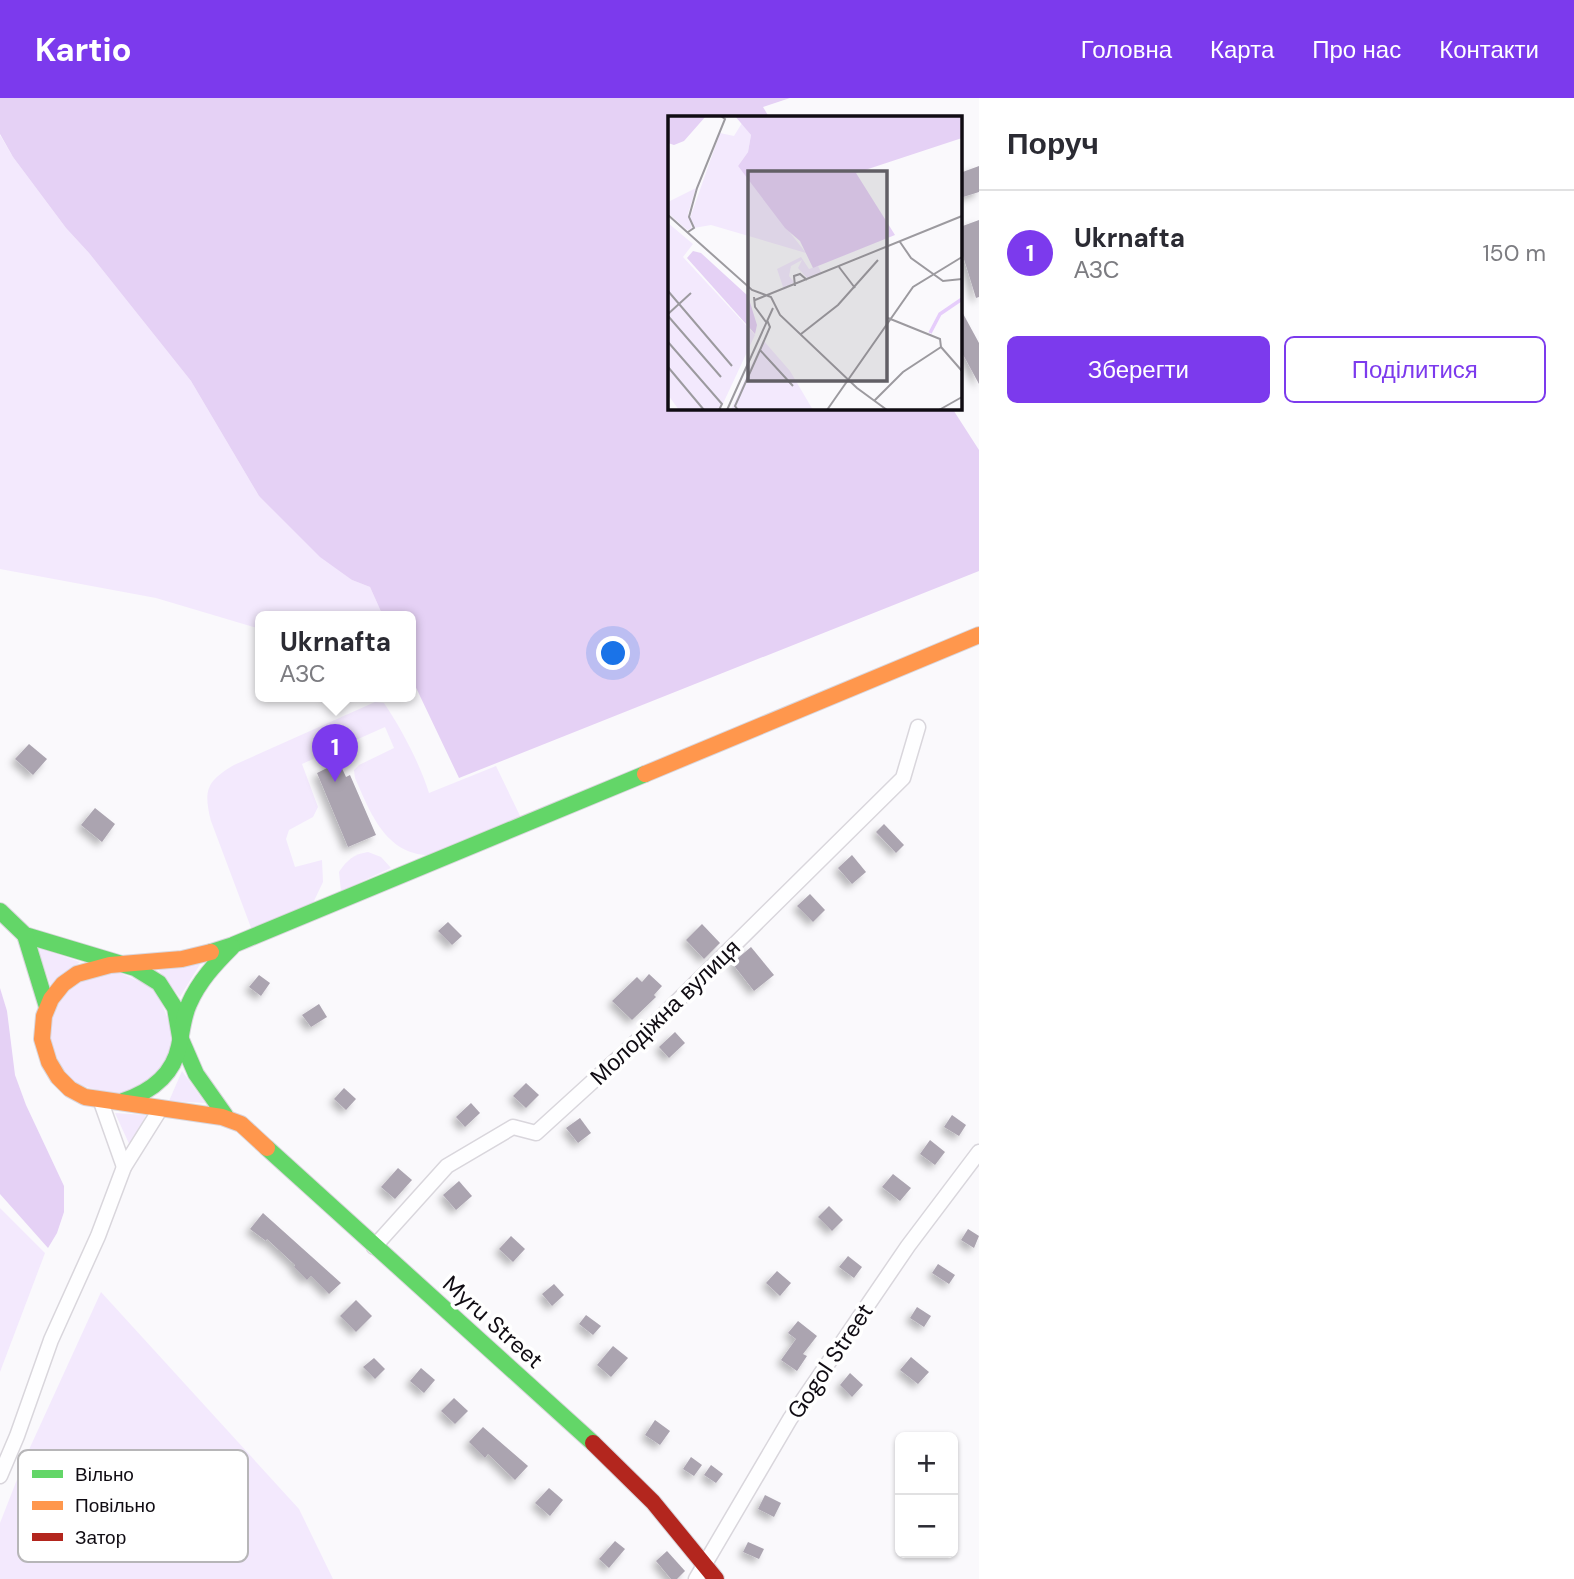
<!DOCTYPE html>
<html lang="uk">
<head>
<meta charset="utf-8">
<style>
  :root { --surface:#fff; --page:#f7f7f7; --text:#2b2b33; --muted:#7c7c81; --line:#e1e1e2; --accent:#7c3aed }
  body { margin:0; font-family:"DM Sans",sans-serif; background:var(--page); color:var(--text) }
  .controls { position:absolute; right:21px; bottom:21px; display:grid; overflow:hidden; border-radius:10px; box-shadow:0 2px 5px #0004 }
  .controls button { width:63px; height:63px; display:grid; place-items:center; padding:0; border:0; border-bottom:2px solid var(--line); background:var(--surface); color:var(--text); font:35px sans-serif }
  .you { position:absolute; left:614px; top:556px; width:24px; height:24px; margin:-18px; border:5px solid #fff; border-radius:50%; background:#1a73e8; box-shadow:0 0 0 10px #1a73e833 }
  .badge { display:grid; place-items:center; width:46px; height:46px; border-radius:50%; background:var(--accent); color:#fff; font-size:23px; font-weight:700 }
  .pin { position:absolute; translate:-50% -58px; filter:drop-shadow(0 2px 4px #0008) }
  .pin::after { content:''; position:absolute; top:37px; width:24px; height:21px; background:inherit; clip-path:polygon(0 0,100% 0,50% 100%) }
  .popup { position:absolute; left:255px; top:513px; width:161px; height:91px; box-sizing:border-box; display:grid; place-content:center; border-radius:10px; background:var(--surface); filter:drop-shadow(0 2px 5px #0005); font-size:23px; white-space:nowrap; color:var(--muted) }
  .popup b { font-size:26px; color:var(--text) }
  .popup::after { content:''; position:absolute; left:50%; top:100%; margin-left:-14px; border:14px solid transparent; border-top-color:var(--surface) }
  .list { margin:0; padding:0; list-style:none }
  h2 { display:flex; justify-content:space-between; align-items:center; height:91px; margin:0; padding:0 28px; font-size:30px }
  h2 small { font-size:23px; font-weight:400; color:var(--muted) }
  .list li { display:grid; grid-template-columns:46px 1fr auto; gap:21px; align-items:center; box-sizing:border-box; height:126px; padding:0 28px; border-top:2px solid var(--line) }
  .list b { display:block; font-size:26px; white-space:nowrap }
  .list p { margin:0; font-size:23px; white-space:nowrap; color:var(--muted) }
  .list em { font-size:23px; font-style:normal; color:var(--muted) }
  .actions { display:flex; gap:14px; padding:21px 28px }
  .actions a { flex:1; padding:16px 0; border:2px solid var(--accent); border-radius:10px; text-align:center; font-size:24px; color:var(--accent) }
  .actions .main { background:var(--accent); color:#fff }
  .map { position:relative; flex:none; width:979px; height:1481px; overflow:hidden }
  header { display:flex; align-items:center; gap:42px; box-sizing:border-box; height:98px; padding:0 35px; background:var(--accent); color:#fff }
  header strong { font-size:33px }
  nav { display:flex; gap:38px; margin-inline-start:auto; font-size:24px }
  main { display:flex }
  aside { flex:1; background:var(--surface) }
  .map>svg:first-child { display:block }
  .green { fill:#f3e9fd }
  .forest { fill:#e5d1f5 }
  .building { fill:#aba4b0; filter:url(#shadow) }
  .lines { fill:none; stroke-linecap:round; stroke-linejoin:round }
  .street-casing { stroke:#d9d6dc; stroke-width:17 }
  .fast-casing { stroke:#d9d6dc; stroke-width:18 }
  .slow-casing { stroke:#d9d6dc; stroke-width:18 }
  .jam-casing { stroke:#d9d6dc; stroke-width:18 }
  .street { stroke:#fefeff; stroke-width:14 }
  .fast { stroke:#63d668; stroke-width:16 }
  .slow { stroke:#ff974d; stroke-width:16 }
  .jam { stroke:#b3261e; stroke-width:16 }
  .labels { text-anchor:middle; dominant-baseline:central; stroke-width:7; stroke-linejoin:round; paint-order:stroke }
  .street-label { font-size:23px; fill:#100c13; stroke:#fff }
  .inset-river { fill:none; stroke:#e6cdfb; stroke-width:3.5 }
  .inset-road { fill:none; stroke:#9c9a9f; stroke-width:2 }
  .view { fill:#625f65; fill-opacity:0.15; stroke:#625f65; stroke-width:3.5 }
  .inset-edge { fill:none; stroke:#100c13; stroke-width:3.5 }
  .key { fill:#fff; stroke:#b7b6b8; stroke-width:2 }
  .key-label { font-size:19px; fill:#100c13 }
</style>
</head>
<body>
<header>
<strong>Kartio</strong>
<nav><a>Головна</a><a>Карта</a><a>Про нас</a><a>Контакти</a></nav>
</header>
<main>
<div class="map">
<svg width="979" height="1481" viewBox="0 0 979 1481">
  <defs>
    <filter id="shadow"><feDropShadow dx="-4.5" dy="4.5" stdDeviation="3.5" flood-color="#0004"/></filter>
  </defs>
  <rect width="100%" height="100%" fill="#faf9fc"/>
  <!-- green -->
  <g class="green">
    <path d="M0,37L13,59L66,130L89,155L191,283L259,398L352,482L370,489L383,518H260V531L156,500L0,471Z"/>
    <path d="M375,604L384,605C401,630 420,666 429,695L496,668L523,724L429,757C386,757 370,714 355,680L354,672L359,667L394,650L385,629L302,666L318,709L313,719L289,732L286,741L295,769L322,762L323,784L313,805L253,835L211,723C203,692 207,683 234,667Z"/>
    <path d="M368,754L381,759L391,770L341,793L339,774C347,762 354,756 368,754Z"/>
    <path d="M37,849L80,864L51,888Z"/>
    <path d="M202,863L180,899L157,870Z"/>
    <path d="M116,873L156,891L175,939L160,977L121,999L70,984L49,944L53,912L76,884Z"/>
    <path d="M182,973L205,1005L169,1003Z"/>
    <path d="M115,1015L146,1017L131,1050Z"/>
    <path d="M0,1110L45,1155L0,1274Z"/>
    <path d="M101,1194L299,1411L333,1481H0V1425L27,1356Z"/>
  </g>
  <!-- forest -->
  <g class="forest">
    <path d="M0,0H790L763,9L769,19H669V310H952L979,352V473L459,680L410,577V518H383L370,489L352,482L320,459L259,398L191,283L89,155L66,130L13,59L0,36Z"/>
    <path d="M0,890L7,913L15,977L26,1007L64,1088V1114L57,1135L48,1150L0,1096Z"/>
  </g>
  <!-- building -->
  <g class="building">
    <path d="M979,68V94L960,100V75Z"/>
    <path d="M979,122V199L976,200L963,158L960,159V129Z"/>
    <path d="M960,210L979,245V286L960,251Z"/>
    <path d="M29,646L47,661L33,677L15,661Z"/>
    <path d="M339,664L346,679L350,677L376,737L348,749L317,675Z"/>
    <path d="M95,710L115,726L102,744L81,727Z"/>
    <path d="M884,726L904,747L896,755L876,734Z"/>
    <path d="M852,757L866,774L852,786L838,770Z"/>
    <path d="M810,796L825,812L813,824L797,808Z"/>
    <path d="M448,824L462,838L452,847L438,833Z"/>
    <path d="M702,826L720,845L704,861L686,842Z"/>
    <path d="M751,849L774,877L754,893L732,865Z"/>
    <path d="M649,876L662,888L654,897L656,899L632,922L612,903L637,879L642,884Z"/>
    <path d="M259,877L270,885L261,898L249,889Z"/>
    <path d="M319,906L327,919L311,929L302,917Z"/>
    <path d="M675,934L685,945L669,960L659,949Z"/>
    <path d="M526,985L539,997L526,1010L513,998Z"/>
    <path d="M344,990L356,1001L346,1012L334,1001Z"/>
    <path d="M471,1005L480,1015L465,1029L456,1019Z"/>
    <path d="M952,1017L966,1027L959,1038L944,1029Z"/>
    <path d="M580,1020L591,1035L578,1045L566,1030Z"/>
    <path d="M930,1042L945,1054L935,1067L920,1056Z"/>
    <path d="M398,1070L412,1082L395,1101L381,1089Z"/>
    <path d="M893,1076L911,1090L900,1103L882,1089Z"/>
    <path d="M459,1083L472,1098L456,1112L443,1097Z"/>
    <path d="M829,1108L843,1122L832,1133L818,1119Z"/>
    <path d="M263,1115L341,1185L329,1196L311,1178L307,1182L294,1169L295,1167L267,1141L266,1143L250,1131Z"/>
    <path d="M968,1131L979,1138L974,1150L961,1142Z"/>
    <path d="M511,1138L525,1151L513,1164L499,1151Z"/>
    <path d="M848,1158L862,1169L854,1180L839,1169Z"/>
    <path d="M938,1166L955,1177L949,1186L932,1175Z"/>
    <path d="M777,1173L791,1185L780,1198L766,1185Z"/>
    <path d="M554,1186L564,1197L552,1208L542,1196Z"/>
    <path d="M356,1202L372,1218L356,1234L340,1218Z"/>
    <path d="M917,1209L931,1218L924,1229L910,1220Z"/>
    <path d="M586,1217L601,1228L593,1237L579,1226Z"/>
    <path d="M798,1223L817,1238L803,1256L807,1258L797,1273L781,1262L796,1241L788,1235Z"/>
    <path d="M613,1248L628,1260L611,1279L597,1267Z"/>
    <path d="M911,1259L929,1274L918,1286L900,1272Z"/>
    <path d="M374,1260L385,1271L375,1281L363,1269Z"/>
    <path d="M421,1270L435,1282L424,1295L410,1283Z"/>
    <path d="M850,1275L863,1287L852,1299L840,1287Z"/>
    <path d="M454,1300L468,1313L455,1326L441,1313Z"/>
    <path d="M655,1322L670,1333L660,1347L645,1337Z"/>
    <path d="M483,1329L528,1368L515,1382L488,1356L485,1360L469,1344Z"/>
    <path d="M691,1359L702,1367L694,1378L683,1371Z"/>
    <path d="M711,1367L723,1376L716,1385L704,1377Z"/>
    <path d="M549,1390L563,1402L550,1418L535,1405Z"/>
    <path d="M765,1397L781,1405L774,1419L758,1411Z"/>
    <path d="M615,1443L625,1451L609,1470L599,1461Z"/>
    <path d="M748,1444L764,1451L759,1461L743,1454Z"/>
    <path d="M667,1453L685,1473L677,1481H671L656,1463Z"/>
  </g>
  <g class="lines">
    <defs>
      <g id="street">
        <path d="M101,1004L124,1069"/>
        <path d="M374,1149L447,1068L513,1029L536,1035L636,944L903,680L918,629"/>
        <path d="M0,1378L17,1338L51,1242L98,1138L124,1069L161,1010"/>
        <path d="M696,1481L790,1321L908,1148L979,1054"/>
      </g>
      <g id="fast">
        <path d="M0,813L25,837L135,870L159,885L175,910L180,939L196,976L225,1017"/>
        <path d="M25,837L47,909"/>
        <path d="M211,854L233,847L645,676"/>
        <path d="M123,1003C150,994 173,978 179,948C182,934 183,919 189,906C199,883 215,866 232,849"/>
        <path d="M267,1050L593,1345"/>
      </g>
      <g id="slow">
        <path d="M645,676L979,537"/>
        <path d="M211,854L182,861L110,867L77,876L63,886L51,901L44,918L42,941L49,964L58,979L70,991L85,999L222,1019L241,1026L267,1050"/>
      </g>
      <path id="jam" d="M593,1345L653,1404L716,1481"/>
    </defs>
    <!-- street casing -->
    <use href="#street" class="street-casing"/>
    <!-- fast casing -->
    <use href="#fast" class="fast-casing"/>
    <!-- slow casing -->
    <use href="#slow" class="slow-casing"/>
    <!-- jam casing -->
    <use href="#jam" class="jam-casing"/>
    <!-- street -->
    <use href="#street" class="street"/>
    <!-- fast -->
    <use href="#fast" class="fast"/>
    <!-- slow -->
    <use href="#slow" class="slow"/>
    <!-- jam -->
    <use href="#jam" class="jam"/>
  </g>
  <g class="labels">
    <!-- street labels -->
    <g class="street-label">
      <text transform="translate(665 914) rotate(-44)">Молодіжна вулиця</text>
      <text transform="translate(493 1224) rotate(42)">Myru Street</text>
      <text transform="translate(830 1263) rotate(-56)">Gogol Street</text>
    </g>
  </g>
  <!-- overview -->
  <g transform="translate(668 18)">
    <rect width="294" height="294" fill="#faf9fc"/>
    <path d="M74,7L83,19L80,36L70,50L138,137L43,109L26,112L22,102L52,17L66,20ZM28,72L20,98L24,113L19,114L0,97V86ZM0,107L25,128L15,141L87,219L52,294H11L0,279ZM133,141L141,153L150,150L154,158L139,162L130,152L134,144L123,150L121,160L126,166L116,174L109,153ZM95,224L122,255L145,294H63Z" fill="#f3e9fd"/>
    <path d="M0,0H38L16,25L6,29L0,27ZM67,0H294V22L188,57L227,119L145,152L132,125L117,112L70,50L80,36L83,19ZM25,135L33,137L80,180L89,209L87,218L19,142Z" fill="#e5d1f5"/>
    <path class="inset-river" d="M262,217L272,198L294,183"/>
    <path class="inset-road" d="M0,99L84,174L103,181L112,199L189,272L219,294M20,116L26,112L21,101L29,72L57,3L53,0M232,126L243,142L275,165L294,163M171,151L187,172M127,170L126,160L132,158L139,164M0,175L64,250M86,181L87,191L98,206M87,184L294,100M0,198L23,177M0,200L53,261M220,202L272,223L273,231L294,255M99,204L102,211L92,234L125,270M133,218L170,189L210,144M0,226L54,288L51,294M0,251L36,294M206,285L235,256L273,231M59,294L105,192M70,294L67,290L92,234M159,294L245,171L294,141M271,294L294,281"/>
    <path class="view" d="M80,55H219V265H80Z"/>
    <rect width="294" height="294" class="inset-edge"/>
  </g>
  <!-- legend -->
  <rect x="18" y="1352" width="230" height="112" rx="10" class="key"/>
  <rect x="32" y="1372" width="31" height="8" fill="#63d668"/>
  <rect x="32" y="1403" width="31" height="9" fill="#ff974d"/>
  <rect x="32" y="1435" width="31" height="8" fill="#b3261e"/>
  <g class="key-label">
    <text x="75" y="1383">Вільно</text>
    <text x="75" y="1414">Повільно</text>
    <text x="75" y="1446">Затор</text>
  </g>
</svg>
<div class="controls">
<button>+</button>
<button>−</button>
</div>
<div class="you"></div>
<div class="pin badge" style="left:335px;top:684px">1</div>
<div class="popup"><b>Ukrnafta</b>АЗС</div>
</div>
<aside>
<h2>Поруч<small></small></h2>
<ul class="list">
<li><span class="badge">1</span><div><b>Ukrnafta</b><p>АЗС</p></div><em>150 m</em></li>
</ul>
<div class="actions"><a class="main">Зберегти</a><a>Поділитися</a></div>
</aside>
</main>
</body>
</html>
